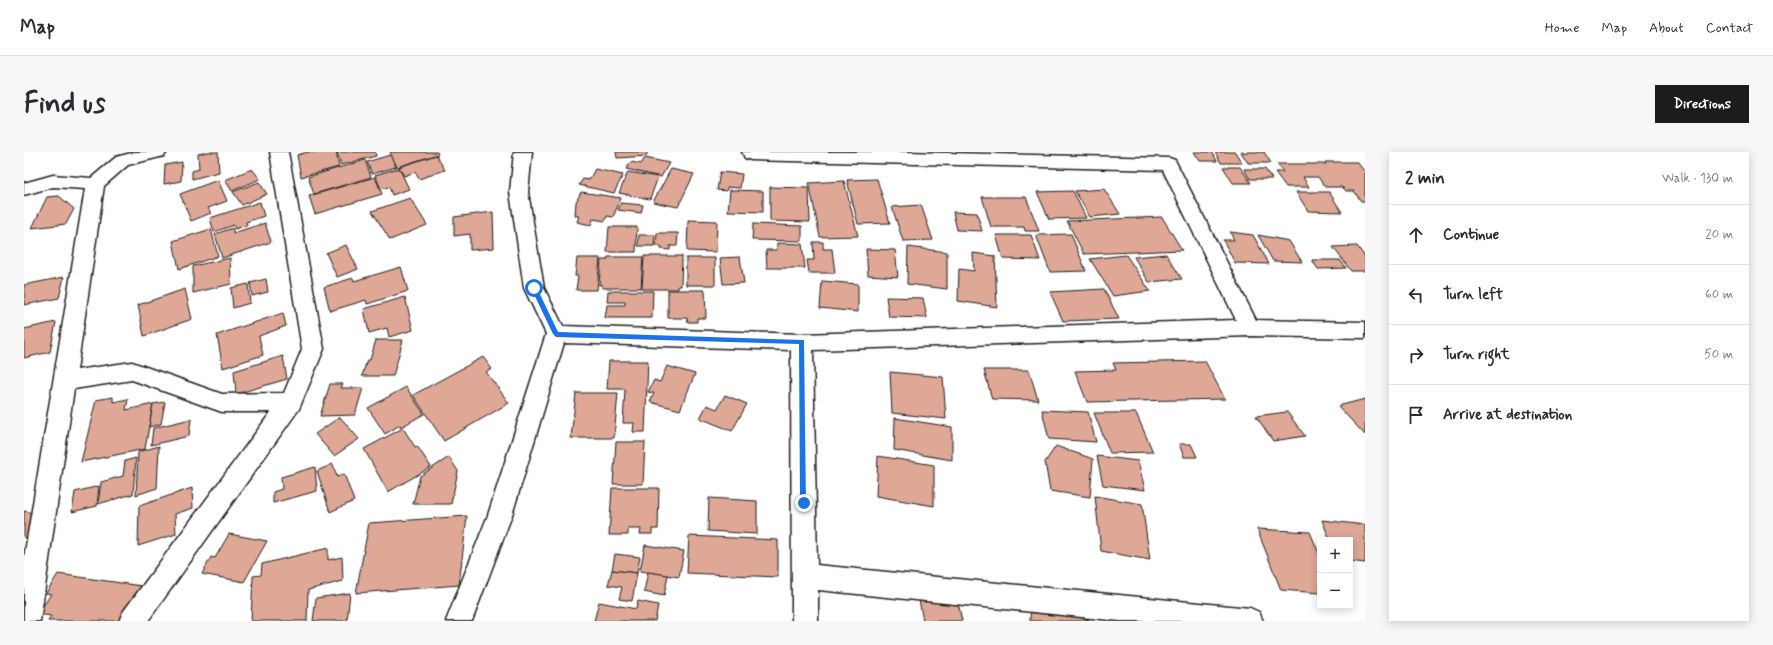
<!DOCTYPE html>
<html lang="en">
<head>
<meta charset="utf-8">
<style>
  :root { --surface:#fff; --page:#f7f7f7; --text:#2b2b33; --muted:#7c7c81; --line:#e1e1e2; --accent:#1c1c1c }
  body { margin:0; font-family:Mynerve,sans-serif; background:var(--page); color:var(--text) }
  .controls { position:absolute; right:12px; bottom:12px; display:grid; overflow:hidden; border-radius:0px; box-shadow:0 2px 10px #0003 }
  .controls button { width:36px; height:36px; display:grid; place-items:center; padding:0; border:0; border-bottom:1px solid var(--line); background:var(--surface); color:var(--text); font:20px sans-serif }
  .stop { position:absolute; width:12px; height:12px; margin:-9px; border:3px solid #1a73e8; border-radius:50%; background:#fff }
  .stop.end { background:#1a73e8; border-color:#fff; box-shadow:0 1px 4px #0008 }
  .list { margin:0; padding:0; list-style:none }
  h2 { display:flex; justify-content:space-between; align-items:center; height:52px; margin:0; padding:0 16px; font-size:17px }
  h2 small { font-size:13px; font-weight:400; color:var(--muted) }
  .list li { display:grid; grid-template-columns:26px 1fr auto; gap:12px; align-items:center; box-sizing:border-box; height:60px; padding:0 16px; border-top:1px solid var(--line) }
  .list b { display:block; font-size:15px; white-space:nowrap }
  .list em { font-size:13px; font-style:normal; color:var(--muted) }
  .icon { flex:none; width:22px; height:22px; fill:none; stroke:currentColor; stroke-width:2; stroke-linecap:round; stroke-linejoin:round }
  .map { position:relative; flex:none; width:1341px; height:469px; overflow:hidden; border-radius:0px }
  header { display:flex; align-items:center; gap:24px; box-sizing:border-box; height:56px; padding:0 20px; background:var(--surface); border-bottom:1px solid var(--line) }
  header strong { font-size:19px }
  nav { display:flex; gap:22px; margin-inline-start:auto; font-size:14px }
  .intro { display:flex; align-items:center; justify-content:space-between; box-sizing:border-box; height:96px; padding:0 24px }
  h1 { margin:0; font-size:28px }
  .button { padding:10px 18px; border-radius:0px; background:var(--accent); color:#fff; font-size:14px; font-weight:700 }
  main { display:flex; gap:24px; padding:0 24px }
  aside { flex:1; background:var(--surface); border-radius:0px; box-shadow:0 2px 10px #0003 }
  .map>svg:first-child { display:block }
  .building { fill:#dfa896; stroke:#1c1c1c }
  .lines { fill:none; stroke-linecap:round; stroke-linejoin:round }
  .minor-casing { stroke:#1c1c1c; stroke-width:3 }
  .minor { fill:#fff; fill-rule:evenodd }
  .route { fill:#1a73e8 }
</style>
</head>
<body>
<header>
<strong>Map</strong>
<nav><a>Home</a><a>Map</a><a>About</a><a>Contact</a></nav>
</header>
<div class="intro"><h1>Find us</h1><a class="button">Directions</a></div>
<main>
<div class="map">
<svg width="1341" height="469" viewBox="0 0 1341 469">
  <rect width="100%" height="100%" fill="#fff"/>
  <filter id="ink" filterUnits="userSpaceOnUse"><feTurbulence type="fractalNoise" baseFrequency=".025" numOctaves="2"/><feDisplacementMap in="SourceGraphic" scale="8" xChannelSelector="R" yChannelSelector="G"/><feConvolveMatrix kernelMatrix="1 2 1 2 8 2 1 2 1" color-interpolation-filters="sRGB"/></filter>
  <g filter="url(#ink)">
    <!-- building -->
    <g class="building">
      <path d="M183,0H194L195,20L168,27V19L175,17L174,2Z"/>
      <path d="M284,0H312L315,15L277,25L273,3Z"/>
      <path d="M313,0H351L352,4L317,13Z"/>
      <path d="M366,0H413L414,2L373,15Z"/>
      <path d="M592,0H623V4L593,6Z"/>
      <path d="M1170,0H1188L1193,9H1176Z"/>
      <path d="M1191,0H1211L1218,11H1197Z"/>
      <path d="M1217,0H1240L1247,11H1224Z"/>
      <path d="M366,3L372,15L348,22L343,10Z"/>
      <path d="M412,3L421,18L395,27L391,20L380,24L375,15Z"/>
      <path d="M621,6L645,11L637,25L602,17L607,10L617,12Z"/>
      <path d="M341,8L347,25L290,42L284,25Z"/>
      <path d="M158,10L157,29L140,32L141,13Z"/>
      <path d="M1301,10H1333L1341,20V49H1337L1330,39H1322L1318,35H1301L1294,25H1279L1285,35H1262L1251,20H1259L1253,12H1302Z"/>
      <path d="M1199,15H1216L1227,31H1209Z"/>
      <path d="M375,16L385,37L368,43L365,35L357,37L351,23Z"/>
      <path d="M228,17L236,27L208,39L201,28Z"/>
      <path d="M571,17L599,23L590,41L555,33L559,27L565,28Z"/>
      <path d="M647,17L670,22L654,55L629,50Z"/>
      <path d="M1220,17H1241L1248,27H1226Z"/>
      <path d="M604,20L634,25L626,47L595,41Z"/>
      <path d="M696,20L718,22L716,36L703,35V39L693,38Z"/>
      <path d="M351,25L358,42L291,62L285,44Z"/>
      <path d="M853,27L866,71L834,72L823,28Z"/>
      <path d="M194,28L203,49L184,56L187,61L167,69L156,42Z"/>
      <path d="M820,29L834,84L796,85L785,31Z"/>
      <path d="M235,30L243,42L218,53L209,40Z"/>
      <path d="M746,35L785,36L786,70L746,69Z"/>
      <path d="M1080,37L1096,62L1066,65L1051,39Z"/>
      <path d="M706,38L739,39V60L704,59Z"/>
      <path d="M1049,39L1062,66L1025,67L1013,40Z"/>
      <path d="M557,40L597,46L589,65L583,64L581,69L569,67L567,73L553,70L555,64H551L552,50Z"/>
      <path d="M1272,40H1305L1318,60L1284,59Z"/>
      <path d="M35,44L50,57L42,72L8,76L23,45Z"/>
      <path d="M958,45H1002L1015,79H1001L1000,75H967Z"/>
      <path d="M386,46L403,73L366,88L348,59Z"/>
      <path d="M236,50L240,64L222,70L223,73L211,77L210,73L190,80L186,66Z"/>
      <path d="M597,51L619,53L617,61L594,58Z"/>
      <path d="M897,53L909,88L879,89L868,55Z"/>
      <path d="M469,60L470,96L446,98V82L430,84V65Z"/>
      <path d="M929,60L953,61L958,79L933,78Z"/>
      <path d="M1138,65L1158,98L1060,102L1043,69Z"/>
      <path d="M664,68L693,69L692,100L663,99Z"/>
      <path d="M241,71L247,90L198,106L191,82L209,76V81Z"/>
      <path d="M729,72L778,74V89L728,88Z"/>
      <path d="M585,75H613L612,100H583Z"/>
      <path d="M187,77L194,104L155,117L149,89Z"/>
      <path d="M1206,80L1229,83L1245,112L1211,111L1199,88H1210Z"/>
      <path d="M633,81H654L653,94H646V98L637,97V94H632Z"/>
      <path d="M1047,82L1062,119L1026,120L1012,83Z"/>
      <path d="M615,83H631L630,94H614Z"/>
      <path d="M972,83H1007L1016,108L979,107Z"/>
      <path d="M1234,83L1265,89L1278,110L1249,109Z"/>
      <path d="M789,90H799V97H808L811,121H785L783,108H790Z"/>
      <path d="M753,91L778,92L781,116H743L742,98H753Z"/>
      <path d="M322,93L334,117L313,125L302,101Z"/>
      <path d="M1333,94L1341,105V119H1327L1309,95Z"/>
      <path d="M884,95L923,100V137L883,132Z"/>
      <path d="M842,97L871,98L874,125L844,123Z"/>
      <path d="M949,101L971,104L973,155L934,149L935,117L950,119Z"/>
      <path d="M1142,102L1158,127L1125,130L1110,105Z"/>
      <path d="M1102,103L1126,139L1089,144L1066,107Z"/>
      <path d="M620,104H658L657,134H654V137H618Z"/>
      <path d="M584,105H619L617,136H578V133H575L577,108H583Z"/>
      <path d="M716,105L720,131L699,132L696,106Z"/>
      <path d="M206,106L207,132L169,141V114Z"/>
      <path d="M553,106H576L573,138H552L554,124H551Z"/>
      <rect x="662" y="106" width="29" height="27"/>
      <path d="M1288,108H1316L1322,116L1294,117Z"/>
      <path d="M377,115L384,139L343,152L342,148L306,159L300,135L329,126L330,129Z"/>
      <path d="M40,125L35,146L0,153V133Z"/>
      <path d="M242,127L244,140L228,144L226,131Z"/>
      <path d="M798,129L834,132V160L796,156Z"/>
      <path d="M224,132L226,151L209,156L207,136Z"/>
      <path d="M161,137L168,167L120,184L114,153Z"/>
      <path d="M1080,137L1095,167L1039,169L1026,140Z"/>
      <path d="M644,138H681L682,166H673V170H664L663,166H644Z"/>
      <path d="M584,139H629L628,166H581L583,153H601V150H583Z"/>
      <path d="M381,145L389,178L365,185L363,176L345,181L340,157Z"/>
      <path d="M862,145L899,146L903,166L865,165Z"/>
      <path d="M259,161L262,174L235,184L239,203L199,216L193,183Z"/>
      <path d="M32,170L26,200L0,206V177Z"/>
      <path d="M352,188H379L369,224H338L343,208H346Z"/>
      <path d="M259,204L263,227L212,242L210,219Z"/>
      <path d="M459,205L468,217L462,220L485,251L420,289L389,243Z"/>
      <path d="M585,209H624L621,280H609L610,271H599L601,237H583Z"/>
      <path d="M1181,209L1201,247L1063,250L1051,219L1092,218L1089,211Z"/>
      <path d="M643,214L671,222L656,258L626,250L630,241L624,240L630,228L636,230Z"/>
      <path d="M960,218H1005L1014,248L968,247Z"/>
      <path d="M866,220L919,225L922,267L868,261Z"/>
      <path d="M306,232H319L317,236H339L331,263L296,264Z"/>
      <path d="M382,235L400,262L377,275L376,273L361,282L344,256Z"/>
      <path d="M552,241H594L590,286H547Z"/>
      <path d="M701,243L723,252L708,279L676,266L683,253L693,257Z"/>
      <path d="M89,245V250L104,247L102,258L129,252L121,297L57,310L72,248Z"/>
      <path d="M1341,247V283L1314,254Z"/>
      <path d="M141,250L137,272L125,275L129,252Z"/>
      <path d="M1018,258L1064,260L1072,290L1025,287Z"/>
      <path d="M1263,260L1281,284L1249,289L1232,264Z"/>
      <path d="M1070,261H1112L1129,300L1086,301Z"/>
      <path d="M316,265L335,287L310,304L291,282Z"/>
      <path d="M871,266L928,275V308L870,298Z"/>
      <path d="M167,267L165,284L127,293L129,276Z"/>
      <path d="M379,276L391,295L393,294L407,315L364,340L340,297Z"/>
      <path d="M592,290H621L619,332H589Z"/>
      <path d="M1155,292H1167L1173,305H1160Z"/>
      <path d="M135,294L133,336L112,343L114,300Z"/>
      <path d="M1032,294L1069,307L1066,345L1026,339L1021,310Z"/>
      <path d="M854,304L910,313V354L852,344Z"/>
      <path d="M1073,304L1114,309L1121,338L1079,333Z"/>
      <path d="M425,305L434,319L427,352H389L396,324Z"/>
      <path d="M112,306L109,342L74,352L77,330L99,324L101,309Z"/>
      <path d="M309,312L313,325L320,322L330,349L306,360L293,319Z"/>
      <path d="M291,315L293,339L249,351V340L258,337L257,325Z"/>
      <path d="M75,334L73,354L48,360L51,340Z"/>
      <path d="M168,336L169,356L151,362L152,382L114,394L115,354Z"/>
      <path d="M588,336H635L634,377H628V382H616L617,377H604V383H585Z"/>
      <path d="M1071,344L1118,352L1126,408L1077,399Z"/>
      <path d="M685,346L733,349V382L684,379Z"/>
      <path d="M0,359L9,361L6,384L0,386Z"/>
      <path d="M443,364L435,433L332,441L345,371Z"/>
      <path d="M1298,368L1341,373V411L1326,409V388H1306Z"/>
      <path d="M1233,377L1286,380L1296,404V441L1257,438Z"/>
      <path d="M205,382L243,389L220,430L178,422L187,405L191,406Z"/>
      <path d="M665,384L754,388V425L663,421Z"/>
      <path d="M621,393L660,399L655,425L616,419Z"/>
      <path d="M304,396V408L318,405L319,429L284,438L283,469H227L229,424L237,423L238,412Z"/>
      <path d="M591,402L616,405L613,421L588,418Z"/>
      <path d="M588,418L613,421L608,449L595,447L598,435L584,433Z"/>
      <path d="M624,420L644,423L640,444L620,440Z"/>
      <path d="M34,422L118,434L98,469H24L27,464L14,462L27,442L22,441Z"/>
      <path d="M892,432H930L938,469H899Z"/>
      <path d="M326,441L323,469H289L292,446Z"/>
      <path d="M614,449L634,453L631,469H570L575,450L612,457Z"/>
      <path d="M1007,450L1065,468V469H1006Z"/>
    </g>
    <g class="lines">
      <defs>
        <g id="minor">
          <path d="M111,0H143L140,4L104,13L80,34L53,218L108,210L198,242L260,241L278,197L246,0H264L300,197L275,257L124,469H95L99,460L247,260H198L108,228L50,237L16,469H0V406L61,37L29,35L0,43V31L29,23L67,26L92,5Z"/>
          <path d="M490,0H508L504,40L520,136L539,174L778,182L1212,168L1139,18L727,8L721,6L718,0H880L1145,6L1151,8L1232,168L1341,170V186L1226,184L789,198L793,413L1226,456L1235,460L1239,469H1096L794,438V469H768L767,198L540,191L488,363L448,469H422L464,363L522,182L500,136L486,40Z"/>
        </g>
      </defs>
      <!-- minor casing -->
      <use href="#minor" class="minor-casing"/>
      <!-- minor -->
      <use href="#minor" class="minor"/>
    </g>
  </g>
  <!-- route -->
  <path class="route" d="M510,134L513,136L534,180L780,188L782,354L780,355L776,351L775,192L532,185L529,182L507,136Z"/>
</svg>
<div class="controls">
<button>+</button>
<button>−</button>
</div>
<div class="stop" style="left:510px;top:136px"></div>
<div class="stop end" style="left:780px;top:351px"></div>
</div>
<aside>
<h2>2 min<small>Walk · 130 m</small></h2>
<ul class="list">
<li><svg class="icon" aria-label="ahead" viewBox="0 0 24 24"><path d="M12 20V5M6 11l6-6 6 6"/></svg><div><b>Continue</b></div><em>20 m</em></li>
<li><svg class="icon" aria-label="left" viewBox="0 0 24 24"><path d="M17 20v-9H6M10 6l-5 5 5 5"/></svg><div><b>Turn left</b></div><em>60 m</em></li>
<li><svg class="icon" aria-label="right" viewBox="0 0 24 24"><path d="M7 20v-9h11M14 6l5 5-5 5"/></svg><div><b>Turn right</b></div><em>50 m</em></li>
<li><svg class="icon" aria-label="arrive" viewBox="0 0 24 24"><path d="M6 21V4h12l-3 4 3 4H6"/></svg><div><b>Arrive at destination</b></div></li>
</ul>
</aside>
</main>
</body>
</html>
